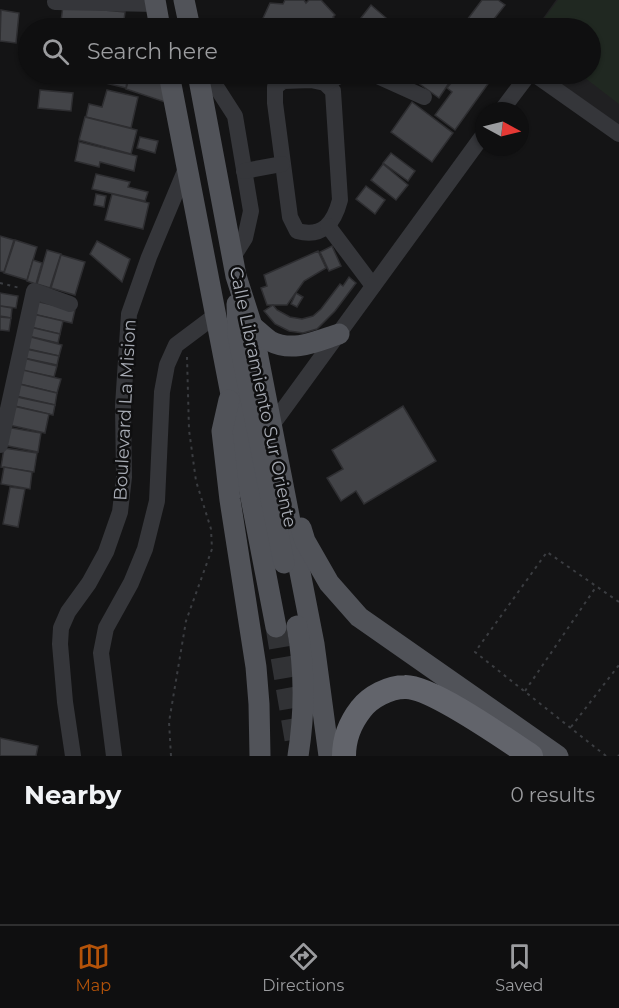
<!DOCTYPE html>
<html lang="en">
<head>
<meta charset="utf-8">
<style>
  :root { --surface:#0f0f10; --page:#181819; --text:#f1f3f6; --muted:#9b9c9f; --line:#2f2f30; --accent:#b45309 }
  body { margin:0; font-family:Montserrat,sans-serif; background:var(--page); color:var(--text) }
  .compass { position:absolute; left:475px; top:102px; width:54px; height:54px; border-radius:50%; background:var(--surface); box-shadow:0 2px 4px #0004; rotate:97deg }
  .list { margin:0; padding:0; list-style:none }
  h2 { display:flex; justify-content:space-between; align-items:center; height:78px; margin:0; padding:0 24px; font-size:26px }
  h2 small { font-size:20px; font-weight:400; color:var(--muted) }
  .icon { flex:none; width:33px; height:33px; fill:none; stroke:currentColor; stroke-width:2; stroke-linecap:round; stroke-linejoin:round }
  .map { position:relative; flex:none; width:619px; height:756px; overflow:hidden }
  .search { position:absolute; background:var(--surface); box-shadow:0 2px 4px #0004; left:18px; right:18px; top:18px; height:66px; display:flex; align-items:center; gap:15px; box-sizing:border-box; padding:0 21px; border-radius:33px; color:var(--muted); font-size:22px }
  .sheet { height:168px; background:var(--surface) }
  nav { display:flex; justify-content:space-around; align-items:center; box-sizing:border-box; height:84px; border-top:2px solid var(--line); background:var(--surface); font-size:16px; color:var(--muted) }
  nav a { display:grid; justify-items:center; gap:3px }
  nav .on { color:var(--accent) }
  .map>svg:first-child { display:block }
  .built { fill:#202022 }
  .garden { fill:#202821 }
  .building { fill:#434448; stroke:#2e2e31; stroke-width:1.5 }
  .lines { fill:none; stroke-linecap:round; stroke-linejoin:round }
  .major-tunnel { stroke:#313235; stroke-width:21; stroke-dasharray:21 10; stroke-linecap:butt }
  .path { stroke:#3b3d41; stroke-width:2; stroke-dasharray:3 4.5; stroke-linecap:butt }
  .minor { stroke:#35363a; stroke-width:16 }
  .major { stroke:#515359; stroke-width:21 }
  .highway { stroke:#62646b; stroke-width:24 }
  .labels { text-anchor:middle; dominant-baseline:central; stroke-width:5; stroke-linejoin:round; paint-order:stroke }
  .street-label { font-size:18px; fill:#a7abb4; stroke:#0f0f10 }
</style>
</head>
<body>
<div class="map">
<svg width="619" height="756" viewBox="0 0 619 756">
  <rect width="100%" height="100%" fill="#141415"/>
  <!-- built -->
  <path class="built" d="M556,0H619V125L547,74H590V28H536Z"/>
  <!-- garden -->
  <path class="garden" d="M558,0H619V104L580,74H590V28H543V20Z"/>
  <!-- building -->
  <g class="building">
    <path d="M285,0H304L306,3L309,0H321L335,15L333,17L339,23L332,28H261L259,27L270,3L283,4Z"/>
    <path d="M482,0H498L505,5L487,28H461Z"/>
    <path d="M371,5L393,24L390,28H370L361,18Z"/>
    <path d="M63,6L125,12L123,28L61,21Z"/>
    <path d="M1,10L19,13L16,43L0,41Z"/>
    <path d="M130,74L162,83L165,102L126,89Z"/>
    <path d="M413,74H455L439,98L410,77Z"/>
    <path d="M458,74H495L455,130L435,115L452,92L447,88Z"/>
    <path d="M106,76L127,81L126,88L105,83Z"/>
    <path d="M40,90L73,93L71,111L38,108Z"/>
    <path d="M107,90L138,97L131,128L86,117L89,104L102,107Z"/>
    <path d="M412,102L453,133L432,162L391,132Z"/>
    <path d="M85,117L137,130L131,154L79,140Z"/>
    <path d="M140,137L158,141L155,153L137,148Z"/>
    <path d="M79,142L137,156L134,171L100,162L99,167L75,161Z"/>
    <path d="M391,153L415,171L408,181L383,163Z"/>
    <path d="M383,164L408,185L396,200L371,180Z"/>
    <path d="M96,174L130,182L128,187L148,192L145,201L92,189Z"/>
    <path d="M366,186L385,200L375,214L356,199Z"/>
    <path d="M96,194L106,196L104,207L94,205Z"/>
    <path d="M112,194L149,203L143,229L105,220Z"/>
    <path d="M0,236L14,240L4,272L0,271Z"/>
    <path d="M15,240L37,247L27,280L4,273Z"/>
    <path d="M97,241L130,259L122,282L90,254Z"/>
    <path d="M332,246L341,266L329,271L320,252Z"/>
    <path d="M47,250L61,254L50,288L37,284Z"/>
    <path d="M318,251L326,268L304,281L287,305H267L261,288L267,286L264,275Z"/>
    <path d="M61,255L85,262L75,295L51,288Z"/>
    <path d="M33,260L42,263L36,284L27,281Z"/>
    <path d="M349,277L356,283L335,311L317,329L303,333L289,331L275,324L264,311L273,305L277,310L290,317L302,319L313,316L321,309L340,284L343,286Z"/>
    <path d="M0,293L18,296L16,308L0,306Z"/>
    <path d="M296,293L303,297L297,307L291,304Z"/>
    <path d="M35,301L75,310L72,323L32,314Z"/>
    <path d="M0,306L12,308L11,318L0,316Z"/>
    <path d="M33,314L63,321L60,334L30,327Z"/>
    <path d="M0,317L11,318L9,331L0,330Z"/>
    <path d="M30,327L60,334L58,343L28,336Z"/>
    <path d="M27,336L62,345L59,356L24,348Z"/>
    <path d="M26,349L59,356L57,365L24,358Z"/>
    <path d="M23,358L57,366L54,377L20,370Z"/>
    <path d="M23,370L61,379L57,393L20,384Z"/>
    <path d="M19,384L57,393L55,405L16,396Z"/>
    <path d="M17,397L55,405L53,415L15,406Z"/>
    <path d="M13,406L49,414L45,433L9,425Z"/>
    <path d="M403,406L436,461L364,504L356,491L341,501L327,478L343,469L332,450Z"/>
    <path d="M6,427L41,433L38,452L3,445Z"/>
    <path d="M4,448L37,453L34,472L1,467Z"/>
    <path d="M4,467L32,472L30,489L1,484Z"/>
    <path d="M10,487L25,489L18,527L3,524Z"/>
    <path d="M0,738L38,746L36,756H0Z"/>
  </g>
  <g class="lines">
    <!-- major-tunnel -->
    <path class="major-tunnel" d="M276,627L296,745"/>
    <!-- path -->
    <g class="path">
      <path d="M206,20L210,19L212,28"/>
      <path d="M0,283L20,288"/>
      <path d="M525,691L596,587"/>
      <path d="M571,727L619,665"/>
      <path d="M171,756L169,722L186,621L212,549L211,529L196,481L189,430L187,357"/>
      <path d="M606,756L475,652L547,552L619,602"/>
      <path d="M618,756L619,755"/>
    </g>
    <!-- minor -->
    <g class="minor">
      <path d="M55,2L156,4"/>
      <path d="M208,74L235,116L251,211L245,238L233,257"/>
      <path d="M373,74L424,97"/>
      <path d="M534,74L619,134"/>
      <path d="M311,80L325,83L333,91L340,200C334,223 323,238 297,231L290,217L275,103V87L283,81Z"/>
      <path d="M325,83L344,74"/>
      <path d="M501,111L529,74"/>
      <path d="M244,171L282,164"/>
      <path d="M328,226L373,286"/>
      <path d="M272,425L484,134"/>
      <path d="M0,445L34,291L70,304"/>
      <path d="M73,756L65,702L60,644L61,628L68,612L89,583L106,552L120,512L124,477L123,406L129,314L149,257L187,166"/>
      <path d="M114,756L101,653L106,628L131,583L145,549L157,501L162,392L167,365L176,345L216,315"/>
    </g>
    <!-- major -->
    <g class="major">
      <path d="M155,0L160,28"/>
      <path d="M184,0L190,28"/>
      <path d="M169,74L276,627"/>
      <path d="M198,74L236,276L252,326L314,644L329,756"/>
      <path d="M237,304L238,335L284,563"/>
      <path d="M252,326C258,331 264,337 270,341C293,353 317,341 339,334"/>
      <path d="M229,400L222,431L230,500L256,667L259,704L260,756"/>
      <path d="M301,528L305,541L329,583L359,617L558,756"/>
      <path d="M297,626C305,669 305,712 298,756"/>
    </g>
    <!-- highway -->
    <path class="highway" d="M344,756C344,738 350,723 361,709C370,697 389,687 405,687C431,686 507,740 531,756"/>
  </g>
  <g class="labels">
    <!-- street labels -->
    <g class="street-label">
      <text transform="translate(263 397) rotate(78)">Calle Libramiento Sur Oriente</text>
      <text transform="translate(125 410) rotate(-87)">Boulevard La Mision</text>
    </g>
  </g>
</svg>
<svg class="compass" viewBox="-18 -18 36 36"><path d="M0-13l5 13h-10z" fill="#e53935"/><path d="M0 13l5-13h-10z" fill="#9b9c9f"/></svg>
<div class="search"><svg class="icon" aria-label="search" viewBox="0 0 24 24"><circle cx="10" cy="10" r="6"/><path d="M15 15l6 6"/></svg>Search here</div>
</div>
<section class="sheet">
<h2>Nearby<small>0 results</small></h2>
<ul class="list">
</ul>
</section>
<nav>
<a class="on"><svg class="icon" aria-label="map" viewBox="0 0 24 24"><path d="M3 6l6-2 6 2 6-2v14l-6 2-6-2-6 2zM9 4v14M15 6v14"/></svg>Map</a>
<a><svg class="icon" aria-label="directions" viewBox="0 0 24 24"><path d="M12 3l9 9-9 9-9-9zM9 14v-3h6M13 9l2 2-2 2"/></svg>Directions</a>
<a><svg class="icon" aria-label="saved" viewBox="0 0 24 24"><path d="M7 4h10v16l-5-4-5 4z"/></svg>Saved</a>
</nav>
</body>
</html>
